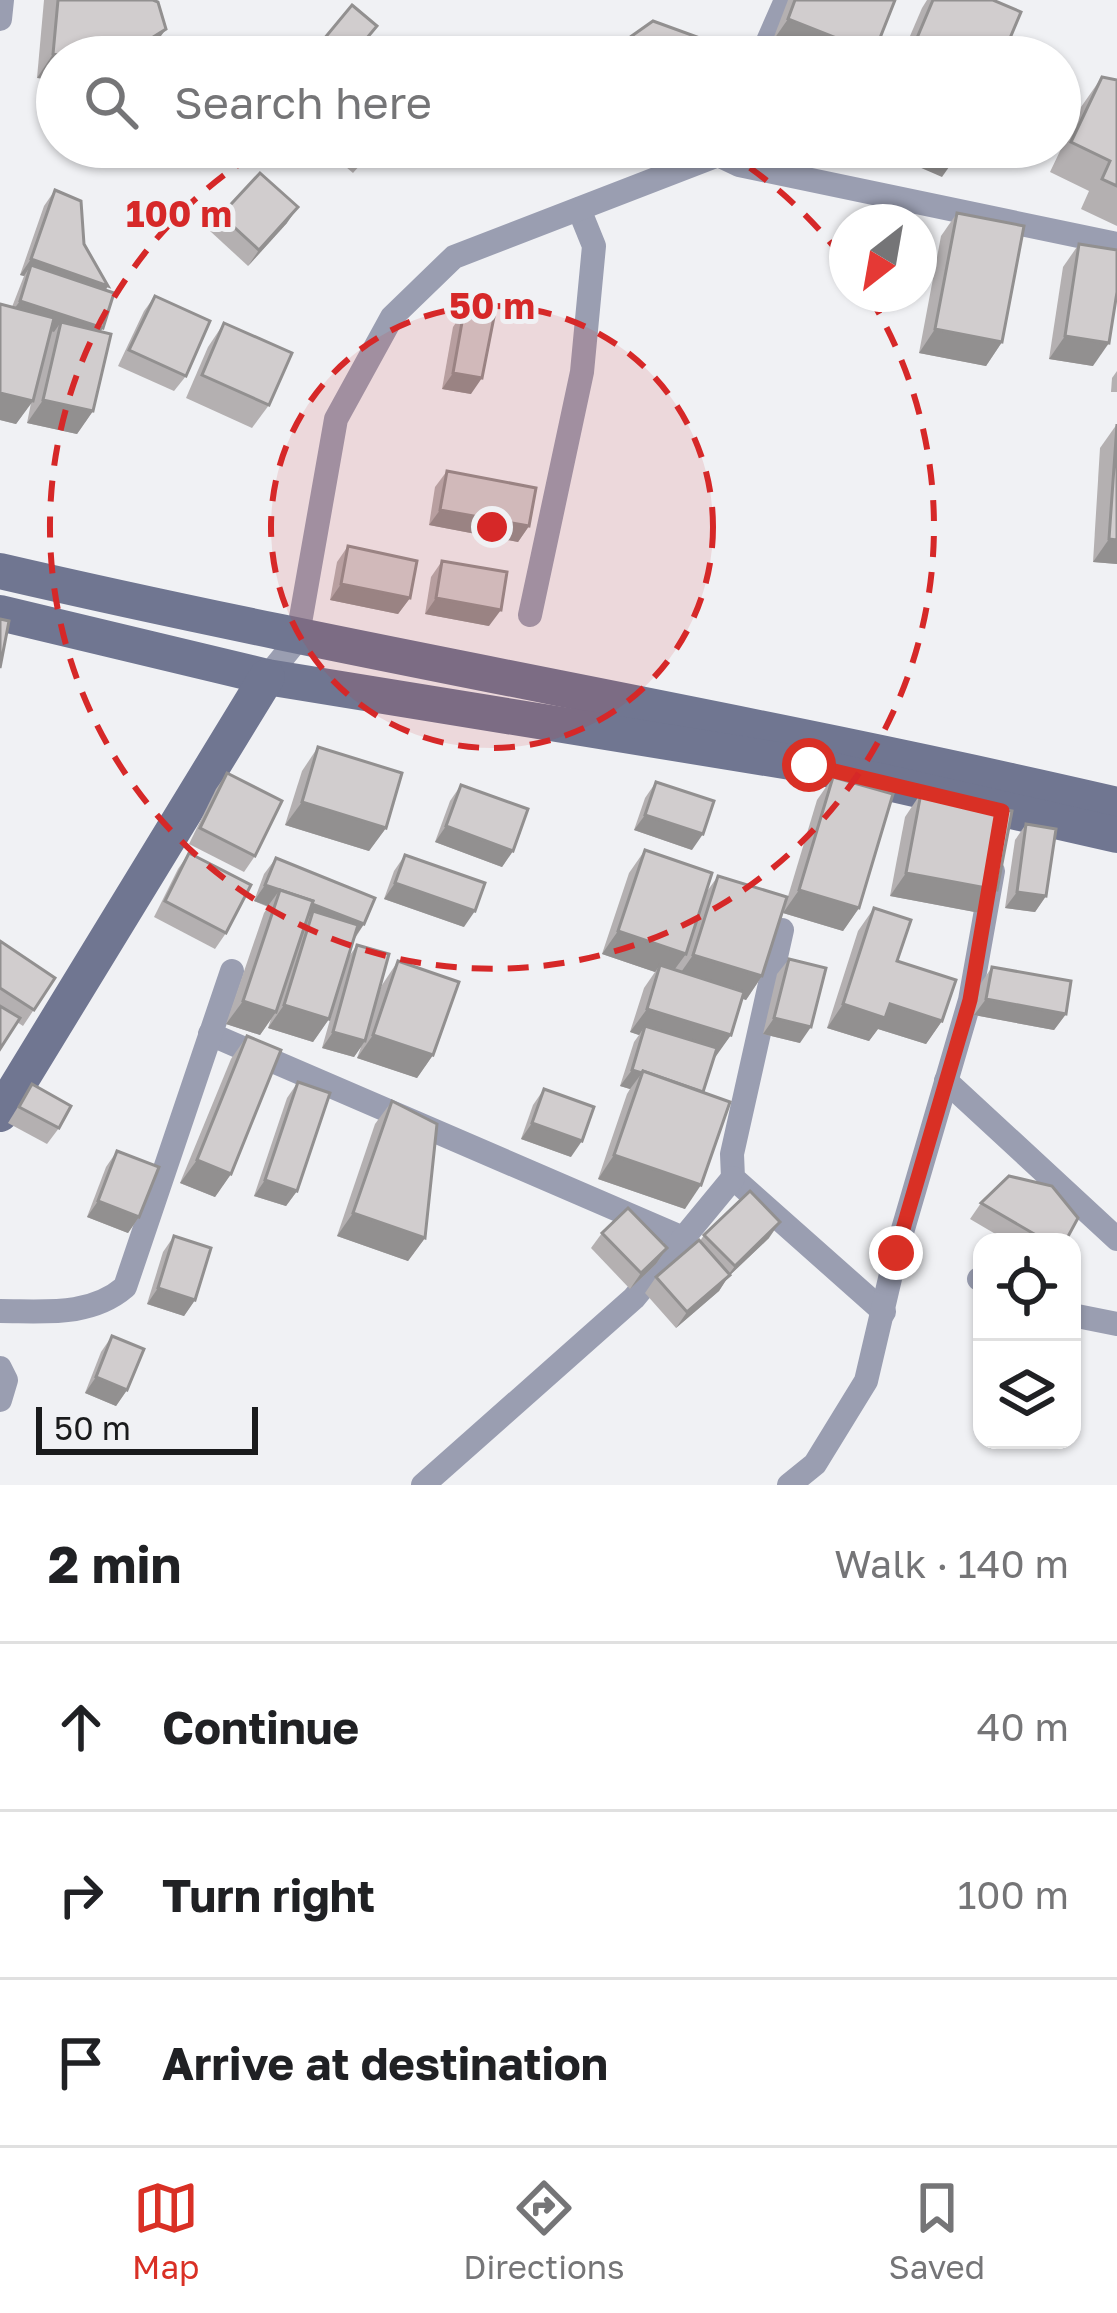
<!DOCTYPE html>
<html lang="en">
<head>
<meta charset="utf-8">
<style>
  :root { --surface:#fff; --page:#f6f6f6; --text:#202124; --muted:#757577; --line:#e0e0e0; --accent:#d93025 }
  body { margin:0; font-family:"Golos Text",sans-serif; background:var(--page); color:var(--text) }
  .controls { position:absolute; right:36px; bottom:36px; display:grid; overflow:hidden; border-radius:24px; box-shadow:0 3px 9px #0004 }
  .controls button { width:108px; height:108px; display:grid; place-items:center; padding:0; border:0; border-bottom:3px solid var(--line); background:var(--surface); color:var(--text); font:60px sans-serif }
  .compass { position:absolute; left:829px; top:204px; width:108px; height:108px; border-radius:50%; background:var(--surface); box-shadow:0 3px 9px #0004; rotate:211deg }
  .scale { position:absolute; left:36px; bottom:30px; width:222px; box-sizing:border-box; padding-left:12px; border:6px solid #1a1b1c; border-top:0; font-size:33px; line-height:42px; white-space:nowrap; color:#1a1b1c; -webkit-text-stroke:9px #f0f1f4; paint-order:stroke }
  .stop { position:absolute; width:36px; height:36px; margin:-27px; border:9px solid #d93025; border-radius:50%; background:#fff }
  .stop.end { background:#d93025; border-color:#fff; box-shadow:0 3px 12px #0008 }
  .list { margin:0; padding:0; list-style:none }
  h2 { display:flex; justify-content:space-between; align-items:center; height:156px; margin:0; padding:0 48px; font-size:51px }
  h2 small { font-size:39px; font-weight:400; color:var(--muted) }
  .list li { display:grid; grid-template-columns:78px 1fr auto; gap:36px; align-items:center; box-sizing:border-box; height:168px; padding:0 48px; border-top:3px solid var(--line) }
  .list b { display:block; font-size:45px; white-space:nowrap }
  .list em { font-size:39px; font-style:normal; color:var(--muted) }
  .icon { flex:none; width:66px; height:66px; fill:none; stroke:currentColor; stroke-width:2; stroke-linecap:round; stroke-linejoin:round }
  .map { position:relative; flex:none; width:1117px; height:1485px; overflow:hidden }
  .search { position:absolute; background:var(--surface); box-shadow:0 3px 9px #0004; left:36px; right:36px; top:36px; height:132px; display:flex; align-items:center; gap:30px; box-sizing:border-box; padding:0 42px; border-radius:66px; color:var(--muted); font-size:45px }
  .sheet { height:660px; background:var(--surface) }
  nav { display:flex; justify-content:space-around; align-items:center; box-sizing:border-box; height:168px; border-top:3px solid var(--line); background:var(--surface); font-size:33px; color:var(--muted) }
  nav a { display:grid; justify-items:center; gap:6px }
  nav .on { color:var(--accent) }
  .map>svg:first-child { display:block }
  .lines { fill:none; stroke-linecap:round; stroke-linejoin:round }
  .street { stroke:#9a9eb1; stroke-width:24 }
  .secondary { stroke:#707691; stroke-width:36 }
  .wall { fill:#b4b0b1 }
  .shaded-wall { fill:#929090 }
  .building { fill:#d1cdce; stroke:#929090; stroke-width:3 }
  .route { stroke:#d93025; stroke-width:15 }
  .ring { fill:none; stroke:#d62828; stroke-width:6; stroke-dasharray:21 15 }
  .centre { fill:#d62828; stroke:#f0f1f4; stroke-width:6 }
  .ring-label { font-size:36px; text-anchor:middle; font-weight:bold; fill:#d62828; stroke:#f0f1f4; stroke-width:10; stroke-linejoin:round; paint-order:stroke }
</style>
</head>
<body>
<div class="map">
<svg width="1117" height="1485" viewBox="0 0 1117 1485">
  <rect width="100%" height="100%" fill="#f0f1f4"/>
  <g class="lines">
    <!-- street -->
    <g class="street">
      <path d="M0,19L2,0"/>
      <path d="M761,57L786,0"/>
      <path d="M718,155L739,165L1117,244"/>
      <path d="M530,615L582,372L594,246L579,209"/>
      <path d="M267,677L297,640L336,419L392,317L454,257L718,155L722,147"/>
      <path d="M782,930L732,1154L733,1178L884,1312"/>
      <path d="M210,1034L683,1238"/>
      <path d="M946,1081L1117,1239"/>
      <path d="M979,1279L982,1280"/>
      <path d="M0,1311C44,1311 90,1317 125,1287L232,971"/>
      <path d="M1072,1315L1117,1324"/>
      <path d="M0,1368L6,1380L0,1400"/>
      <path d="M423,1485L634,1298L733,1178"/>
      <path d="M789,1485L815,1464L866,1381L896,1253L970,1000L993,871"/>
    </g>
    <!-- secondary -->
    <g class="secondary">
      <path d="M0,571C371,657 746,719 1117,805"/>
      <path d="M0,613L267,677L809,765L1117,835"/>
      <path d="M0,1114L267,677"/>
    </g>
  </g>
  <!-- wall -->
  <g class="wall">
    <path d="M44,0H153L166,29L149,52L37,78Z"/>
    <path d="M788,0H895L772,42Z"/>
    <path d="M927,0H993L1002,57H901L922,8Z"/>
    <path d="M626,40L718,57H614Z"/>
    <path d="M1102,77L1117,80V226L1081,209L1089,191L1050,172L1081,107Z"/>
    <path d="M327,147H376L353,173L325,149Z"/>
    <path d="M55,190L108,286L106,290L103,328L100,331L93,411L77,434L27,423L31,403L16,424L0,420V304L12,307L24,276L20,275L44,206Z"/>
    <path d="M957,213L1002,342L986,366L919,353L941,236Z"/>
    <path d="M221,215L287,223L248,266L210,231Z"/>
    <path d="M1079,244L1093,366L1049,359L1063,267Z"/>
    <path d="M155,296L186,376L174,391L118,366L144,311Z"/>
    <path d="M464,311L471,394L442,389L453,327Z"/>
    <path d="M224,323L269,405L252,428L186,398L208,347Z"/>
    <path d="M1117,371V392H1111L1112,378Z"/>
    <path d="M1117,424V564L1093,562L1100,448Z"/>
    <path d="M447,471L529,526L518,542L429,525L435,487Z"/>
    <path d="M348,546L410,598L398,614L330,600L337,562Z"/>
    <path d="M442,561L489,626L425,614L431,577Z"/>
    <path d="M318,747L386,828L369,851L285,825L302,771Z"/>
    <path d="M227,773L255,856L244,872L189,844L216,789Z"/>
    <path d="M833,777L859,908L843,931L783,913L817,800Z"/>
    <path d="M656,782L692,850L634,830L645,798Z"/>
    <path d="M461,785L513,851L502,867L435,842L450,801Z"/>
    <path d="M921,793L980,913L890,896L905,817Z"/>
    <path d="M1026,824L1046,896L1035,912L1005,908L1015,840Z"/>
    <path d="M645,850L705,894L718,876L762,976L746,1000L742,998L731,1035L713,1058L703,1092L685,1209L598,1179L627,1094L630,1089L620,1086L634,1042L639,1035L630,1032L644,988L655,972L602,954L629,873Z"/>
    <path d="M189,853L226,933L215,949L154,917L178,869Z"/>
    <path d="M405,855L464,927L384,899L394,871Z"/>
    <path d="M276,858L364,924L354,940L348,958L357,945L374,1007L382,985L398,961L433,1055L417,1078L357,1058L361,1047L354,1057L322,1048L338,991L329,1019L313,1042L268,1028L271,1019L260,1035L226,1024L264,913L268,907L254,901L264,874Z"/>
    <path d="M874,908L897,961L942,1021L926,1044L878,1029L869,1041L827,1028L858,931Z"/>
    <path d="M0,941L55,978L23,1026L17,1022L0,1049Z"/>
    <path d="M789,959L800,1043L763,1034L777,974Z"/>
    <path d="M992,967L1066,1014L1054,1030L974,1015L981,983Z"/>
    <path d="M247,1036L231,1174L215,1197L180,1183L231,1059Z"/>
    <path d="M298,1082L297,1191L286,1206L254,1196L287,1098Z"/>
    <path d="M32,1084L59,1128L47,1144L8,1123Z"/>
    <path d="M544,1089L571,1157L521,1139L533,1105Z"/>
    <path d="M392,1101L425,1238L408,1261L337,1236L375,1124Z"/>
    <path d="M117,1151L139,1217L128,1233L87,1217L106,1167Z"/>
    <path d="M981,1203L1065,1242H1009L970,1219Z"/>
    <path d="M602,1233L667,1248L656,1264L630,1289L591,1248Z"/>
    <path d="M704,1235L769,1238L728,1277L719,1291L676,1328L645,1293L656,1277L700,1241Z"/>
    <path d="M174,1236L195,1300L184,1316L147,1304L163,1252Z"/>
    <path d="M112,1336L127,1390L116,1406L85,1393L101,1352Z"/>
  </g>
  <!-- shaded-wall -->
  <g class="shaded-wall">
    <path d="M788,19L874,53L872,57H809L772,42Z"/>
    <path d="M166,29L149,52L142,57H133L142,44Z"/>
    <path d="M53,54L67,57H57V81L37,78Z"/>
    <path d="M873,147H963L942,177Z"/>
    <path d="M298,207L287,223L248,266L259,250Z"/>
    <path d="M31,259L108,286L97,302L31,265L24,276L20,275Z"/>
    <path d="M20,301L103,328L91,344L61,322L54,332L8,317Z"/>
    <path d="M935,329L1002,342L986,366L919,353Z"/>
    <path d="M1065,336L1109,343L1093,366L1049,359Z"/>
    <path d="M453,373L482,378L471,394L442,389Z"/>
    <path d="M0,393L33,401L16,424L0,420Z"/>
    <path d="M43,400L93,411L77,434L27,423Z"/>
    <path d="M440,510L529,526L518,542L429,525Z"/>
    <path d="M1109,539L1117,540V564L1093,562Z"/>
    <path d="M341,584L410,598L398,614L330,600Z"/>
    <path d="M436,598L501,610L489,626L425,614Z"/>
    <path d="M302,802L386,828L369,851L285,825Z"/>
    <path d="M645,815L703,834L692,850L634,830Z"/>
    <path d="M446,826L513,851L502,867L435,842Z"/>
    <path d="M906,873L997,890L980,913L890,896Z"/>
    <path d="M395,883L475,911L464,927L384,899Z"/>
    <path d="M265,885L279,891L268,906L254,901Z"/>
    <path d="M799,890L859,908L843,931L783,913Z"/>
    <path d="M280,891L364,924L353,940L313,911L306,921Z"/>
    <path d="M1017,892L1046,896L1035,912L1005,908Z"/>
    <path d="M618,931L686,954L669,977L660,965L655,972L602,954Z"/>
    <path d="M693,955L762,976L746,1000L677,978Z"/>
    <path d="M986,999L1066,1014L1054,1030L974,1015Z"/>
    <path d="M243,1001L276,1012L260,1035L226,1024Z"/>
    <path d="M843,1004H890L942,1021L926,1044L878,1029L869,1041L827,1028Z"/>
    <path d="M284,1005L329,1019L313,1042L268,1028Z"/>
    <path d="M647,1009L731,1035L714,1059L642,1036L645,1026L639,1035L630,1032Z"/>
    <path d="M774,1018L811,1027L800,1043L763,1034Z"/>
    <path d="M333,1032L365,1041L354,1057L322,1048Z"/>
    <path d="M373,1035L433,1055L417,1078L357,1058Z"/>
    <path d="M632,1070L642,1073L630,1089L620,1086Z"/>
    <path d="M532,1123L582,1141L571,1157L521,1139Z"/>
    <path d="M614,1155L701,1185L685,1209L598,1179Z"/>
    <path d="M197,1160L231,1174L215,1197L180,1183Z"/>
    <path d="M265,1180L297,1191L286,1206L254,1196Z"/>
    <path d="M98,1201L139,1217L128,1233L87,1217Z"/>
    <path d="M353,1213L425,1238L408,1261L337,1236Z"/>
    <path d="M780,1222L769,1238L728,1277L719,1291L676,1328L687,1312L726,1278L735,1266Z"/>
    <path d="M667,1248L656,1264L630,1289L641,1273Z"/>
    <path d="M158,1288L195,1300L184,1316L147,1304Z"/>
    <path d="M96,1377L127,1390L116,1406L85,1393Z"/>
  </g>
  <!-- building -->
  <g class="building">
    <path d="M58,0H153L158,2L166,29L142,44L136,57H67L53,54Z"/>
    <path d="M795,0H895L874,53L788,19Z"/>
    <path d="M933,0H993L1021,12L1002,57H909Z"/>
    <path d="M352,5L377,26L351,57H309Z"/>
    <path d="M653,21L700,38L718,57H641L626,40Z"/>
    <path d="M1102,77L1117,80V186L1102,179L1110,161L1071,142Z"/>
    <path d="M353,147H373L364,157Z"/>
    <path d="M260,173L298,207L259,250L221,215Z"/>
    <path d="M55,190L81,201L84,244L108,286L31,259Z"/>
    <path d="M957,213L1024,226L1002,342L935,329Z"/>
    <path d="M1079,244L1117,250V292L1109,343L1065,336Z"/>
    <path d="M31,265L114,293L103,328L20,301Z"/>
    <path d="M155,296L210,321L186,376L129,350Z"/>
    <path d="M0,304L54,318L33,401L0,393Z"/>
    <path d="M464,311L494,317L482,378L453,373Z"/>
    <path d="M61,322L111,334L93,411L43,400Z"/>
    <path d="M224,323L292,353L269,405L202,375Z"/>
    <path d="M1117,424V540L1109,539Z"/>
    <path d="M447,471L536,488L529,526L440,510Z"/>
    <path d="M348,546L417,561L410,598L341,584Z"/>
    <path d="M442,561L507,572L501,610L436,598Z"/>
    <path d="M0,619L9,621L0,668Z"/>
    <path d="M318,747L402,773L386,828L302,802Z"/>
    <path d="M227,773L282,801L255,856L200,828Z"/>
    <path d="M833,777L893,794L859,908L799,890Z"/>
    <path d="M656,782L714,801L703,834L645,815Z"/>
    <path d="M461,785L528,809L513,851L446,826Z"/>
    <path d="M921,793L1012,811L997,890L906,873Z"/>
    <path d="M1026,824L1056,829L1046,896L1017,892Z"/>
    <path d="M645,850L712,873L686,954L618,931Z"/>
    <path d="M189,853L251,885L226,933L165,901Z"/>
    <path d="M405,855L485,883L475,911L395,883Z"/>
    <path d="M276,858L375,898L364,924L312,904L313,901L265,885Z"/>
    <path d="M718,876L787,897L762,976L693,955Z"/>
    <path d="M280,890L313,901L276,1012L243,1001Z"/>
    <path d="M874,908L911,920L897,961L956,980L942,1021L890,1004L885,1018L843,1004Z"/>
    <path d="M313,911L358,925L329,1019L284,1005Z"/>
    <path d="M0,941L55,978L34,1010L0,988Z"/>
    <path d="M357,945L389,954L365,1041L333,1032Z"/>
    <path d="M789,959L826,968L811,1027L774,1018Z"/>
    <path d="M398,961L459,982L433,1055L373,1035Z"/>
    <path d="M660,965L744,992L731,1035L647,1009Z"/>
    <path d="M992,967L1071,981L1066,1014L986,999Z"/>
    <path d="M0,1006L20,1018L0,1049Z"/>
    <path d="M645,1026L717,1048L703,1092L643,1071L642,1073L632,1070Z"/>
    <path d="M247,1036L281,1050L231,1174L197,1160Z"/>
    <path d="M643,1071L730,1102L701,1185L614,1155Z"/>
    <path d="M298,1082L330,1093L297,1191L265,1180Z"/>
    <path d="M32,1084L71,1106L59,1128L19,1107Z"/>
    <path d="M544,1089L594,1107L582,1141L532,1123Z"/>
    <path d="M392,1101L437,1124L425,1238L353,1213Z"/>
    <path d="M117,1151L159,1167L139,1217L98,1201Z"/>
    <path d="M1009,1176L1052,1186L1078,1218L1065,1242H1048L981,1203Z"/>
    <path d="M750,1191L780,1222L735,1266L704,1235Z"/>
    <path d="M628,1208L667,1248L641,1273L602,1233Z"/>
    <path d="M174,1236L211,1248L195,1300L158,1288Z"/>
    <path d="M699,1240L730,1275L687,1312L656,1277Z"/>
    <path d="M112,1336L144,1349L127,1390L96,1377Z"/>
  </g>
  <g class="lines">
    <!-- route -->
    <path class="route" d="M809,765L1002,811L970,1000L896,1253"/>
  </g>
  <!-- distance rings -->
  <circle cx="492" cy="527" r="221" fill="#d62828" fill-opacity=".12"/>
  <g class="ring">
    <circle cx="492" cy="527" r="221"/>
    <path d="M720 148A442 442 0 0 1 845 261M869 296A442 442 0 1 1 264 148"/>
  </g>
  <circle cx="492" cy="527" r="18" class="centre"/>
  <g class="ring-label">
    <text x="179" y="227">100 m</text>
    <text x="492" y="319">50 m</text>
  </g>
</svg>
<div class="controls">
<button><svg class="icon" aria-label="locate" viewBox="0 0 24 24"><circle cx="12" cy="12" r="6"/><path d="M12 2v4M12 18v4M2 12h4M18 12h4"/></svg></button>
<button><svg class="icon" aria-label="layers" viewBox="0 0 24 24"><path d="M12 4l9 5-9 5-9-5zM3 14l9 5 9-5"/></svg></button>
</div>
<svg class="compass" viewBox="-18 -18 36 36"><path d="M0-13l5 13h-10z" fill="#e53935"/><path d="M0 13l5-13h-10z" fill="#757577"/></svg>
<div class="scale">50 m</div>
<div class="stop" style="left:809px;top:765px"></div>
<div class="stop end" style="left:896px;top:1253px"></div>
<div class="search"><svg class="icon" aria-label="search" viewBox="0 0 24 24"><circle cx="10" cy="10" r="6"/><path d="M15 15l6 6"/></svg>Search here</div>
</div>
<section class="sheet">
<h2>2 min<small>Walk · 140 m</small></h2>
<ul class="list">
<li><svg class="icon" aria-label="ahead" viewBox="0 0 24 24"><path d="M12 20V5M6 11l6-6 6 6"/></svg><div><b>Continue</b></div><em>40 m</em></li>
<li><svg class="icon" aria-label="right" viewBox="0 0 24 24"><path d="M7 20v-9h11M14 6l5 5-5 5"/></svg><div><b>Turn right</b></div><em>100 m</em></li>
<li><svg class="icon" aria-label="arrive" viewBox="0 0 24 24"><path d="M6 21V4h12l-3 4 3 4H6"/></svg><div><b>Arrive at destination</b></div></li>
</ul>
</section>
<nav>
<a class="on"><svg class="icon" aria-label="map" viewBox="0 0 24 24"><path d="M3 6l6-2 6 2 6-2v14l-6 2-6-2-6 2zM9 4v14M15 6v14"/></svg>Map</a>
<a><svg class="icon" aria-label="directions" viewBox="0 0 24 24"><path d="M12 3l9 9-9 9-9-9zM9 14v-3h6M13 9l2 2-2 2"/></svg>Directions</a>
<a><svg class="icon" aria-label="saved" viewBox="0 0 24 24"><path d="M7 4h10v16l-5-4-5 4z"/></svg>Saved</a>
</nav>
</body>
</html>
